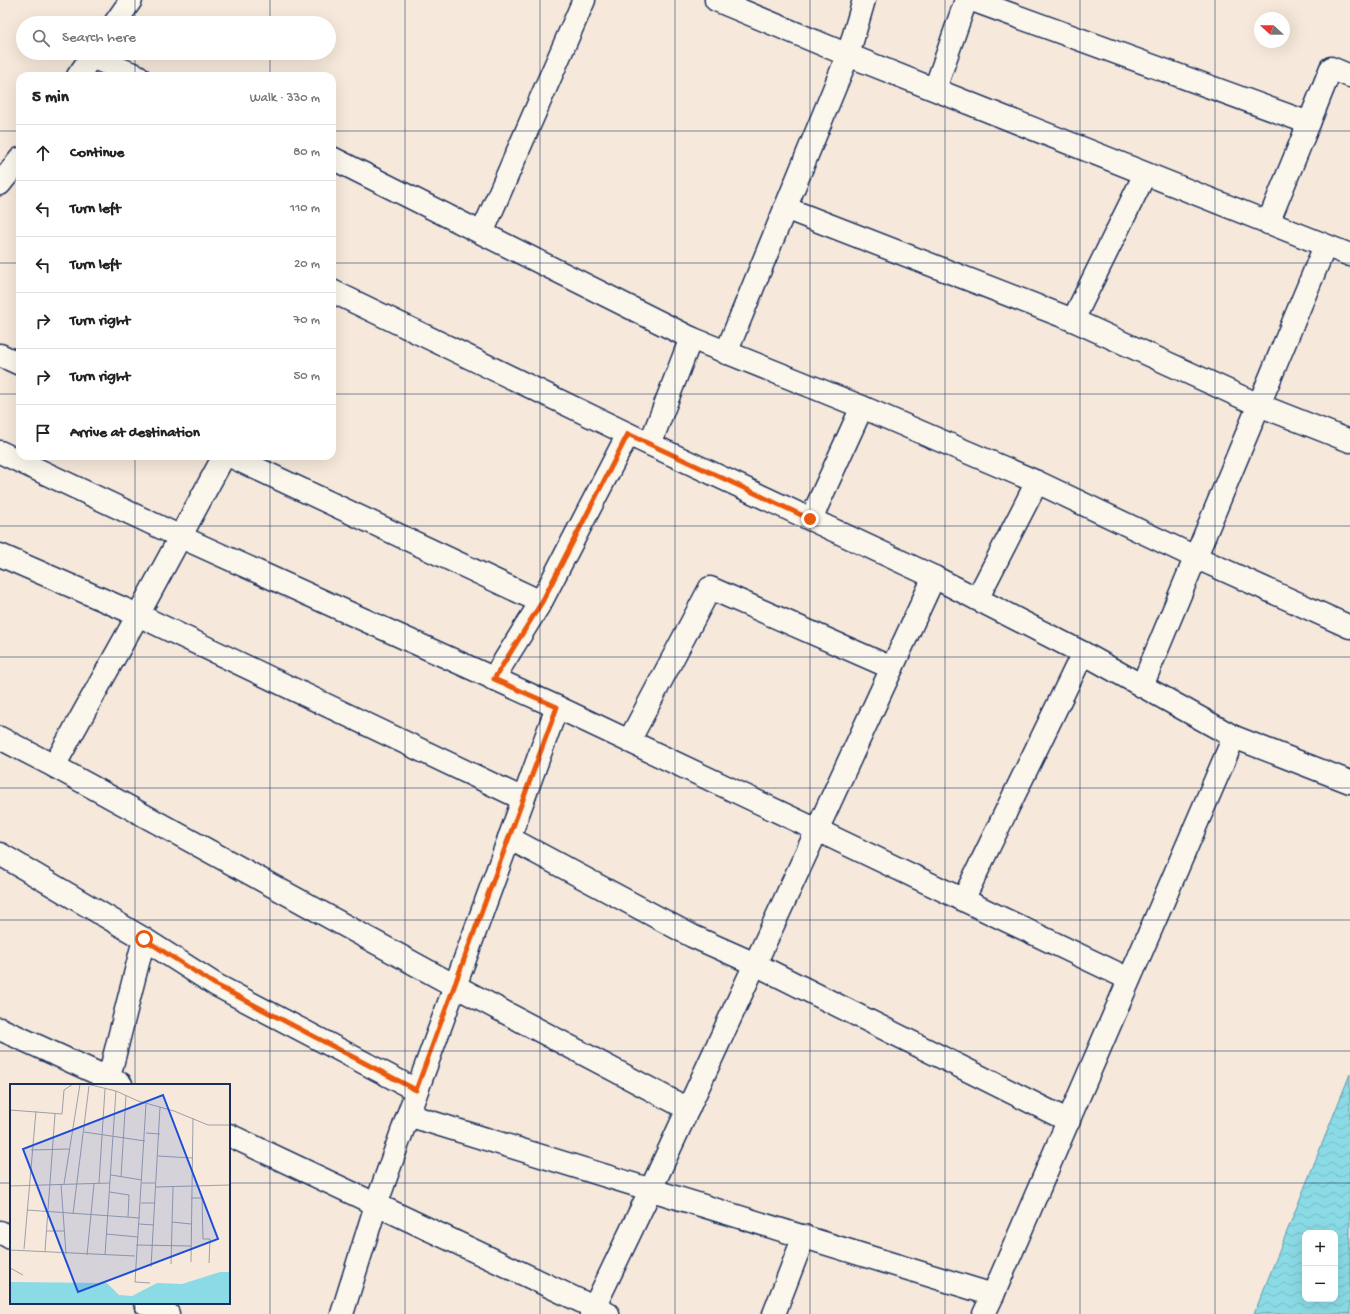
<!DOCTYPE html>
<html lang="en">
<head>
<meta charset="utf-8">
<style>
  :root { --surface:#fff; --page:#f2f2f2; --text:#222; --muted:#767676; --line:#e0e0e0 }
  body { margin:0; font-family:"Gochi Hand",sans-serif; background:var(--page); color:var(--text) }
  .controls { position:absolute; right:12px; bottom:12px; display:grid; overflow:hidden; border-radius:8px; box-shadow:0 4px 16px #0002 }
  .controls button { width:36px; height:36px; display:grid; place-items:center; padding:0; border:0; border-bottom:1px solid var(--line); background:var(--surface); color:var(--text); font:20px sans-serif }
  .compass { position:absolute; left:1254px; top:12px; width:36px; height:36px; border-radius:50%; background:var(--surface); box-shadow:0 4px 16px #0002; rotate:291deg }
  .stop { position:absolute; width:12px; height:12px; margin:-9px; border:3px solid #ea580c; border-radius:50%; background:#fff }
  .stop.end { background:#ea580c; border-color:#fff; box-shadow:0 1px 4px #0008 }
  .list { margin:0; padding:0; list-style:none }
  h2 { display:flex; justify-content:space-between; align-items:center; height:52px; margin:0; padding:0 16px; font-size:17px }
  h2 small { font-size:13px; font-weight:400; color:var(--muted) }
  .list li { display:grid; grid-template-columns:26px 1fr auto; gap:12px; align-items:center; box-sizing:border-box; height:56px; padding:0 16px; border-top:1px solid var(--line) }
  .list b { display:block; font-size:15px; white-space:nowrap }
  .list em { font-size:13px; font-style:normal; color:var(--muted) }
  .icon { flex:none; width:22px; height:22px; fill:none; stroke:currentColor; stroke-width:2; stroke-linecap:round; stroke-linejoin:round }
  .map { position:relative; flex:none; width:1350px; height:1314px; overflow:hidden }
  .search { position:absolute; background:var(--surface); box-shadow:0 4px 16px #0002; left:16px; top:16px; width:320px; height:44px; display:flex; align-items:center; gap:10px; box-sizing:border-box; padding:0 14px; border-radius:22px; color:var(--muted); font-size:15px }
  .panel { position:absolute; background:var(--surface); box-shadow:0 4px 16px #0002; left:16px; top:72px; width:320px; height:388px; border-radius:12px }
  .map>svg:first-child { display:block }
  .water { fill:url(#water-waves); stroke:#5e96af; fill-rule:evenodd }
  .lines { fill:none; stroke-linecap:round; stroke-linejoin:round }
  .minor-casing { stroke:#1b2f5e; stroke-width:25 }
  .major-casing { stroke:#1b2f5e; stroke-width:25 }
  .minor { stroke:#fbf7ec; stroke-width:22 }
  .major { stroke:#fbf7ec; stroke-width:22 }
  .route { stroke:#ea580c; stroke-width:5 }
  .grid { fill:none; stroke:#1b2f5e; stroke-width:1; stroke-opacity:0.55 }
  .inset-road { fill:none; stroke:#9e9fa9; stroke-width:1 }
  .view { fill:#1d4ed8; fill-opacity:0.15; stroke:#1d4ed8; stroke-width:2 }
  .inset-edge { fill:none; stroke:#1b2f5e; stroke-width:2 }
</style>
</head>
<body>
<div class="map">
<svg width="1350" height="1314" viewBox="0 0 1350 1314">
  <defs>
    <pattern id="water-waves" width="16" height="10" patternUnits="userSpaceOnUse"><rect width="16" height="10" fill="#8adbe5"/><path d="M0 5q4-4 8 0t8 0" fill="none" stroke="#76bcc7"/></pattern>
  </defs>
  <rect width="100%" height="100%" fill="#f6e9db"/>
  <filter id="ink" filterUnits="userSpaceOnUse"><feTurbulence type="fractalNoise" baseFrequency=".025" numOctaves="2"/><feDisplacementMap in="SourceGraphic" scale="8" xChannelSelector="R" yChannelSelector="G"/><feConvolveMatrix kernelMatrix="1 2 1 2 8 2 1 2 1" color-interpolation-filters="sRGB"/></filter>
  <g filter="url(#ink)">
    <!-- water -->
    <path class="water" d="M1350,1074V1314H1254ZM1305,1233H1335V1299H1305Z"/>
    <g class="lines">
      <defs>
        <g id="minor">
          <path d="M716,0L848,55L1350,255"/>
          <path d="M972,0L1309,123L1331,68L1350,76"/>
          <path d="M91,57L138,76"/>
          <path d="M935,89L966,0"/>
          <path d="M332,158L691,338L862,407L1037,482L1195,557L1350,627"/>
          <path d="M785,208L1073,320L1259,405L1350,441"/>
          <path d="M1268,223L1309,123"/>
          <path d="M482,233L584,0"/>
          <path d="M332,291L628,434L934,577L1083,653L1234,737L1350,782"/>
          <path d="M1073,320L1145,174"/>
          <path d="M726,353L848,55L864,0"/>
          <path d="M0,355L20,364"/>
          <path d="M650,444L691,338"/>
          <path d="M0,452L181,537L557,707L817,830L1129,979"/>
          <path d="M230,456L541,602"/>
          <path d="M811,519L862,407"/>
          <path d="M0,555L138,615L523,799"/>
          <path d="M977,599L1037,482"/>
          <path d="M493,679L541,602L628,434"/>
          <path d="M1142,686L1325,246"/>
          <path d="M0,738L54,766L455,986L688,1109"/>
          <path d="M629,741L710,588L892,668"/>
          <path d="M54,766L138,615L224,456"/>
          <path d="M509,838L692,936L755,964L1069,1121"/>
          <path d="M0,854L144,939L216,985L416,1090"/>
          <path d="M963,900L1083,653"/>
          <path d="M0,1029L121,1084"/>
          <path d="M107,1085L144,939"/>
          <path d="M408,1115L993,1295"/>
          <path d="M229,1135L608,1314"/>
          <path d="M0,1232L11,1238"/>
          <path d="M145,1303L168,1314"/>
          <path d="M342,1314L376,1205L408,1115L557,707"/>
          <path d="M591,1314L651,1189L934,577"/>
          <path d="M774,1314L804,1236"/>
          <path d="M984,1314L993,1295L1234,737"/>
        </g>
        <g id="major">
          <path d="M115,23L131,0"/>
          <path d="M78,76L94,53"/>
          <path d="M0,184L20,159"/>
        </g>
      </defs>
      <!-- minor casing -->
      <use href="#minor" class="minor-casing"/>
      <!-- major casing -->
      <use href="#major" class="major-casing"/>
      <!-- minor -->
      <use href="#minor" class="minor"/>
      <!-- major -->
      <use href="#major" class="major"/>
    </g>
  </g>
  <g class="lines" filter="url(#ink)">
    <!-- route -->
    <path class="route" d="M144,939L216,985L416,1090L557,707L494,679L542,602L628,434L810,519"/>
  </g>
  <!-- grid -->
  <path class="grid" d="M135,0V23M270,0V23M405,0V1314M540,0V1314M675,0V1314M810,0V1314M945,0V1314M1080,0V1314M1215,0V1314M135,53V76M270,53V76M0,131H20M332,131H1350M0,263H20M332,263H1350M0,394H20M332,394H1350M135,456V1085M270,456V1314M0,526H1350M0,657H1350M0,788H1350M0,920H1350M0,1051H1350M0,1183H11M229,1183H1350M135,1303V1314"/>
  <!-- overview -->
  <g transform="translate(10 1084)">
    <rect width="220" height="220" fill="#f6e9db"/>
    <path d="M210,188H220V220H0V198L97,199L109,211L122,212L147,199L172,200Z" fill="#8adbe5"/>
    <path class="inset-road" d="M77,0L106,7L128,17L164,27L198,41H220M136,20L125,198L140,199M0,26L52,30L54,6L63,0M74,48L135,57M136,49L150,50M21,66L59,65M148,72L182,74M101,91L132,96M111,93L116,11M89,99L95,5M132,99H145M51,100L56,170M54,100L70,0M0,102L100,99M145,103L220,101M100,108L119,111L118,133M181,114H192L193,155H200L199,179M131,119H145M17,126L130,134M63,130L79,2M162,138L181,140M129,140L144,141M37,147H54M96,150L128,153M126,161L181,162M14,165L26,27M0,166L125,172M35,167L45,30M77,171L84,100M95,171L106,7M181,178L183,34M161,180L163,103M141,183L150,23M0,184L13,191"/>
    <path class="view" d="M153,11L208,155L68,208L13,65Z"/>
    <rect width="220" height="220" class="inset-edge"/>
  </g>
</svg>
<div class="controls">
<button>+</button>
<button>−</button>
</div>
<svg class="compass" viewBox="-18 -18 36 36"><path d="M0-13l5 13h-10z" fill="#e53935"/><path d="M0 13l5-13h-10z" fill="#767676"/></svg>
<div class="stop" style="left:144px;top:939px"></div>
<div class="stop end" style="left:810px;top:519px"></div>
<div class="search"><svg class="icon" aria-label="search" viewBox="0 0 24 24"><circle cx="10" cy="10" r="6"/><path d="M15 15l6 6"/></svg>Search here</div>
<section class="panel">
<h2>5 min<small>Walk · 330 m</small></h2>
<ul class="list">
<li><svg class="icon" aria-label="ahead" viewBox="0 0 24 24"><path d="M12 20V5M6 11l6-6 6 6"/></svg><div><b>Continue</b></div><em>80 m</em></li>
<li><svg class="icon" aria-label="left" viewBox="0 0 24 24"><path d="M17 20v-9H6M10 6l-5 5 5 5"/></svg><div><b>Turn left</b></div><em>110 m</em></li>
<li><svg class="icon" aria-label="left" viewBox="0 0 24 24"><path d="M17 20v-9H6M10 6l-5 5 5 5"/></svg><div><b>Turn left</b></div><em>20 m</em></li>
<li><svg class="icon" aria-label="right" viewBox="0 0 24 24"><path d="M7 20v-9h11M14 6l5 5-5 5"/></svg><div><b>Turn right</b></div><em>70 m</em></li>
<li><svg class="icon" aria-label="right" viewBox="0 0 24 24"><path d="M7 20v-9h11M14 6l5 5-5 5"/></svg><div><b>Turn right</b></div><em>50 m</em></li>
<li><svg class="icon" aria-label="arrive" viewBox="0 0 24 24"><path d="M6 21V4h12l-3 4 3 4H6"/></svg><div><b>Arrive at destination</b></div></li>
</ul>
</section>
</div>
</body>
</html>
